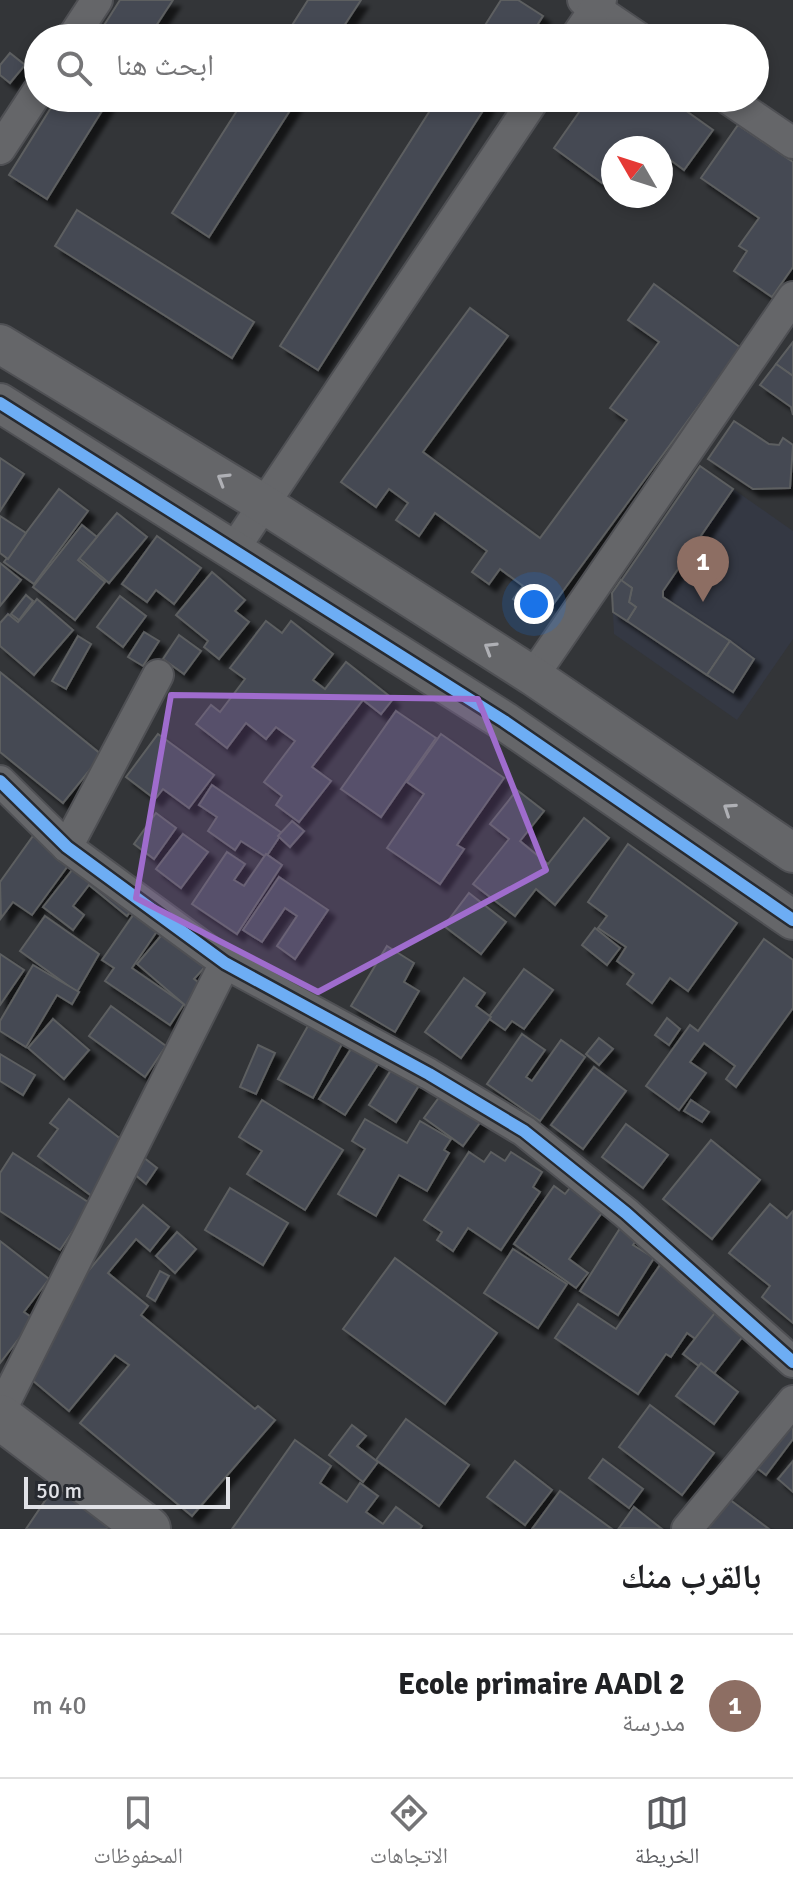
<!DOCTYPE html>
<html lang="ar">
<head>
<meta charset="utf-8">
<style>
  :root { --surface:#fff; --page:#f2f2f2; --text:#202124; --muted:#757577; --line:#e0e0e0; --accent:#5b5c60 }
  body { margin:0; font-family:Signika,"Noto Naskh Arabic",sans-serif; background:var(--page); color:var(--text); direction:rtl }
  .compass { position:absolute; left:601px; top:136px; width:72px; height:72px; border-radius:50%; background:var(--surface); box-shadow:0 4px 12px #0003; rotate:309deg }
  .scale { position:absolute; left:24px; bottom:20px; width:206px; box-sizing:border-box; padding-left:8px; border:4px solid #e1e2e7; border-top:0; font-size:22px; line-height:28px; white-space:nowrap; color:#e1e2e7; -webkit-text-stroke:6px #272a30; paint-order:stroke }
  .you { position:absolute; left:534px; top:604px; width:28px; height:28px; margin:-20px; border:6px solid #fff; border-radius:50%; background:#1a73e8; box-shadow:0 0 0 12px #1a73e833 }
  .badge { display:grid; place-items:center; width:52px; height:52px; border-radius:50%; background:var(--accent); color:#fff; font-size:26px; font-weight:700 }
  .pin { position:absolute; translate:-50% -66px; filter:drop-shadow(0 2px 4px #0008) }
  .pin::after { content:''; position:absolute; top:42px; width:28px; height:24px; background:inherit; clip-path:polygon(0 0,100% 0,50% 100%) }
  .list { margin:0; padding:0; list-style:none }
  h2 { display:flex; justify-content:space-between; align-items:center; height:104px; margin:0; padding:0 32px; font-size:34px }
  h2 small { font-size:26px; font-weight:400; color:var(--muted) }
  .list li { display:grid; grid-template-columns:52px 1fr auto; gap:24px; align-items:center; box-sizing:border-box; height:144px; padding:0 32px; border-top:2px solid var(--line) }
  .list b { display:block; font-size:30px; white-space:nowrap }
  .list p { margin:0; font-size:26px; white-space:nowrap; color:var(--muted) }
  .list em { font-size:26px; font-style:normal; color:var(--muted) }
  .icon { flex:none; width:44px; height:44px; fill:none; stroke:currentColor; stroke-width:2; stroke-linecap:round; stroke-linejoin:round }
  .map { position:relative; flex:none; width:793px; height:1529px; overflow:hidden; direction:ltr }
  .search { position:absolute; background:var(--surface); box-shadow:0 4px 12px #0003; left:24px; right:24px; top:24px; height:88px; display:flex; align-items:center; gap:20px; box-sizing:border-box; padding:0 28px; border-radius:44px; color:var(--muted); font-size:30px }
  .sheet { height:248px; background:var(--surface) }
  nav { display:flex; justify-content:space-around; align-items:center; box-sizing:border-box; height:112px; border-top:2px solid var(--line); background:var(--surface); font-size:22px; color:var(--muted) }
  nav a { display:grid; justify-items:center; gap:4px }
  nav .on { color:var(--accent) }
  .map>svg:first-child { display:block }
  .built { fill:#343843 }
  .building { fill:#454952; stroke:#5d5f61; stroke-width:2; filter:url(#shadow) }
  .lines { fill:none; stroke-linecap:round; stroke-linejoin:round }
  .minor-casing { stroke:#4f5054; stroke-width:34 }
  .tertiary-casing { stroke:#4f5054; stroke-width:42 }
  .secondary-casing { stroke:#4f5054; stroke-width:48 }
  .minor { stroke:#656669; stroke-width:30 }
  .tertiary { stroke:#656669; stroke-width:38 }
  .secondary { stroke:#656669; stroke-width:44 }
  .cycleway-casing { stroke:#272a30; stroke-width:17 }
  .cycleway { stroke:#6dadf4; stroke-width:12 }
  .oneway { stroke:#afb0b5 }
  .marked { fill:#9f6ccd; fill-opacity:0.2; stroke:#9f6ccd; stroke-width:6; stroke-linejoin:round }
</style>
</head>
<body>
<div class="map">
<svg width="793" height="1529" viewBox="0 0 793 1529">
  <defs>
    <filter id="shadow"><feDropShadow dx="7" dy="7" stdDeviation="2" flood-color="#0009"/></filter>
  </defs>
  <rect width="100%" height="100%" fill="#333538"/>
  <!-- built -->
  <path class="built" d="M700,466L793,531V639L737,720L614,634L612,593Z"/>
  <!-- building -->
  <g class="building">
    <path d="M120,0H173L148,38H96Z"/>
    <path d="M308,0H361L336,38H284Z"/>
    <path d="M501,0H518L543,16L529,38H477Z"/>
    <path d="M10,53L25,65L10,83L0,75V65Z"/>
    <path d="M57,98H110L47,199L9,175Z"/>
    <path d="M245,98H298L209,237L172,213Z"/>
    <path d="M438,98H491L318,370L280,346Z"/>
    <path d="M589,98H668L713,130L684,170L661,153V148H613V167L602,183L554,148Z"/>
    <path d="M738,125L793,162V267L772,297L734,271L747,251L739,246L759,218L701,178Z"/>
    <path d="M77,210L254,322L232,358L55,246Z"/>
    <path d="M654,284L741,348L552,606L540,598L530,611L513,599L523,586L500,569L489,584L472,572L487,551L435,513L419,536L396,520L408,503L389,489L376,507L341,482L470,308L508,336L423,452L540,538L627,420L610,408L659,342L628,320Z"/>
    <path d="M793,342V376L776,364Z"/>
    <path d="M776,364L793,376V415L791,407L760,385Z"/>
    <path d="M734,421L769,444L779,445L783,438L793,445L790,488L753,489L708,459Z"/>
    <path d="M0,458L24,474L0,511Z"/>
    <path d="M700,466L733,489L663,591V597L730,641L707,675L627,621L636,607L629,602L632,588L621,581Z"/>
    <path d="M59,489L88,511L34,584L4,562Z"/>
    <path d="M117,513L147,537L109,583L79,558Z"/>
    <path d="M0,516L26,533L8,559L0,553Z"/>
    <path d="M82,525L97,537L78,560L105,582L75,620L33,587Z"/>
    <path d="M157,536L201,568L174,604L156,590L147,602L122,584Z"/>
    <path d="M0,563L21,580L0,606Z"/>
    <path d="M212,572L245,600L235,611L249,622L219,659L204,647L208,641L176,615Z"/>
    <path d="M621,580L632,588L629,602L636,607L627,621L613,612L612,593Z"/>
    <path d="M26,595L33,601L19,620L11,614Z"/>
    <path d="M120,596L146,616L123,647L97,627Z"/>
    <path d="M37,599L73,630L34,675L0,646V623L8,614L18,622Z"/>
    <path d="M266,621L282,633L291,621L333,654L313,680L325,689L346,662L393,699L381,714L363,700L312,767L331,781L299,822L276,805L282,796L264,782L295,741L276,727L266,739L246,723L227,748L196,724L211,705L220,712L245,679L230,668Z"/>
    <path d="M144,632L159,641L143,666L128,657Z"/>
    <path d="M179,635L201,651L184,674L163,659Z"/>
    <path d="M78,636L91,644L66,689L52,681Z"/>
    <path d="M730,641L754,659L733,692L707,675Z"/>
    <path d="M0,672L102,755L63,803L0,752Z"/>
    <path d="M396,711L436,738L381,817L341,789Z"/>
    <path d="M158,734L214,775L189,808L163,789L155,799L126,777Z"/>
    <path d="M441,734L504,778L457,845L464,849L440,884L387,848L424,794L407,782Z"/>
    <path d="M212,785L282,833L266,857L241,841L235,850L208,831L217,817L199,805Z"/>
    <path d="M517,790L544,811L520,841L548,864L584,818L609,838L555,905L536,889L515,916L473,884L509,839L490,824Z"/>
    <path d="M156,813L176,828L154,859L134,844Z"/>
    <path d="M292,821L304,831L290,847L278,836Z"/>
    <path d="M183,834L208,852L181,888L156,869Z"/>
    <path d="M33,836L70,863L32,915L13,902L1,918L0,882Z"/>
    <path d="M628,844L737,923L688,991L670,978L652,1003L627,984L634,974L617,961L626,947L598,928L607,916L588,902Z"/>
    <path d="M227,852L245,864L234,880L244,886L266,854L282,865L237,934L192,904Z"/>
    <path d="M84,855L140,900L127,916L89,885L73,906L84,915L73,930L43,907Z"/>
    <path d="M279,877L328,910L295,959L277,946L297,916L285,908L262,942L243,930Z"/>
    <path d="M469,893L506,922L481,954L444,926Z"/>
    <path d="M138,908L162,924L132,968L184,1004L170,1025L105,981L114,968L102,960Z"/>
    <path d="M45,916L99,954L77,992L20,951Z"/>
    <path d="M595,928L620,948L607,965L582,945Z"/>
    <path d="M165,931L205,967L194,979L203,986L186,1006L137,964Z"/>
    <path d="M764,939L793,960V1008L736,1087L726,1079L735,1066L704,1043L690,1062L706,1073L679,1110L646,1086L690,1025L698,1031Z"/>
    <path d="M387,946L414,963L404,982L419,991L395,1032L351,1006Z"/>
    <path d="M0,954L24,970L0,1005Z"/>
    <path d="M33,965L79,992L72,1004L57,995L26,1047L0,1031V1021Z"/>
    <path d="M524,969L553,990L524,1029L512,1021L505,1030L488,1018Z"/>
    <path d="M464,978L485,993L476,1006L491,1017L461,1058L425,1032Z"/>
    <path d="M111,1006L166,1046L145,1077L89,1036Z"/>
    <path d="M314,1015L348,1033L313,1098L278,1079Z"/>
    <path d="M667,1018L680,1029L669,1045L655,1035Z"/>
    <path d="M53,1019L89,1050L64,1079L28,1048Z"/>
    <path d="M522,1034L545,1050L526,1077L532,1081L561,1040L585,1057L540,1121L487,1084Z"/>
    <path d="M358,1038L384,1055L345,1115L319,1099Z"/>
    <path d="M599,1038L613,1049L599,1065L586,1054Z"/>
    <path d="M258,1045L275,1053L256,1094L240,1087Z"/>
    <path d="M0,1054L35,1075L23,1095L0,1081Z"/>
    <path d="M398,1059L425,1076L396,1122L369,1105Z"/>
    <path d="M594,1067L626,1091L583,1149L551,1125Z"/>
    <path d="M448,1085L487,1113L463,1146L424,1118Z"/>
    <path d="M69,1099L131,1147L93,1197L38,1156L58,1129L50,1123Z"/>
    <path d="M262,1100L343,1150L305,1210L247,1174L262,1151L239,1137Z"/>
    <path d="M691,1100L709,1112L702,1122L684,1111Z"/>
    <path d="M365,1119L407,1143L420,1121L451,1139L444,1150L449,1153L427,1191L399,1175L376,1216L338,1194L365,1149L352,1141Z"/>
    <path d="M626,1124L668,1155L643,1188L602,1157Z"/>
    <path d="M711,1140L760,1180L712,1239L663,1199Z"/>
    <path d="M469,1152L484,1162L491,1152L505,1161L511,1152L542,1172L533,1187L540,1192L501,1250L468,1228L453,1251L437,1240L442,1232L424,1220Z"/>
    <path d="M13,1153L91,1204L60,1250L0,1211V1173Z"/>
    <path d="M143,1157L157,1168L146,1184L132,1172Z"/>
    <path d="M573,1184L606,1207L569,1259L588,1273L576,1288L514,1244L554,1186L565,1194Z"/>
    <path d="M230,1188L288,1223L263,1265L205,1230Z"/>
    <path d="M770,1204L787,1218L793,1211V1323L762,1297L770,1286L729,1253Z"/>
    <path d="M143,1205L169,1227L150,1251L136,1239L108,1273L148,1306L141,1315L255,1409L258,1406L275,1420L192,1516L80,1423L129,1365L115,1355L69,1411L12,1363Z"/>
    <path d="M624,1222L641,1233L633,1245L654,1258L618,1315L580,1291Z"/>
    <path d="M177,1232L196,1249L175,1273L156,1256Z"/>
    <path d="M0,1241L49,1279L24,1312L34,1319L0,1363Z"/>
    <path d="M513,1249L567,1284L538,1328L484,1293Z"/>
    <path d="M395,1258L497,1333L445,1404L343,1329Z"/>
    <path d="M662,1262L722,1303L697,1340L687,1333L671,1357L666,1354L638,1394L555,1338L578,1304L616,1329Z"/>
    <path d="M160,1271L169,1276L155,1301L147,1296Z"/>
    <path d="M718,1309L747,1331L712,1376L683,1354Z"/>
    <path d="M701,1363L738,1392L714,1424L676,1396Z"/>
    <path d="M793,1394V1439L766,1475L745,1459Z"/>
    <path d="M650,1405L714,1453L682,1495L619,1447Z"/>
    <path d="M406,1419L469,1465L439,1506L376,1460Z"/>
    <path d="M352,1425L366,1436L357,1446L378,1462L363,1482L329,1455Z"/>
    <path d="M295,1440L331,1466L320,1483L347,1502L360,1483L378,1496L366,1512L383,1524L396,1507L422,1526L420,1529H232Z"/>
    <path d="M603,1459L643,1489L629,1508L589,1478Z"/>
    <path d="M515,1461L552,1490L525,1525L487,1497Z"/>
    <path d="M793,1461V1492L778,1479Z"/>
    <path d="M57,1483L114,1521L109,1529H26Z"/>
    <path d="M560,1491L612,1529H532Z"/>
    <path d="M721,1493L769,1529H693Z"/>
    <path d="M634,1507L662,1529L619,1528Z"/>
  </g>
  <g class="lines">
    <defs>
      <g id="minor">
        <path d="M583,0L639,38"/>
        <path d="M72,38L97,0"/>
        <path d="M575,38L601,0"/>
        <path d="M727,98L793,143"/>
        <path d="M0,149L38,91"/>
        <path d="M232,552L535,98"/>
        <path d="M533,676L793,297"/>
        <path d="M0,781L67,847L225,963L429,1074L524,1131L626,1213L793,1362"/>
        <path d="M67,847L158,675"/>
        <path d="M0,1412L225,963"/>
        <path d="M687,1529L793,1401"/>
      </g>
      <g id="tertiary">
        <path d="M0,344L262,503L533,676L793,853"/>
        <path d="M0,403L504,721L793,920"/>
      </g>
      <path id="secondary" d="M0,1417L148,1529"/>
    </defs>
    <!-- minor casing -->
    <use href="#minor" class="minor-casing"/>
    <!-- tertiary casing -->
    <use href="#tertiary" class="tertiary-casing"/>
    <!-- secondary casing -->
    <use href="#secondary" class="secondary-casing"/>
    <!-- minor -->
    <use href="#minor" class="minor"/>
    <!-- tertiary -->
    <use href="#tertiary" class="tertiary"/>
    <!-- secondary -->
    <use href="#secondary" class="secondary"/>
    <defs>
      <g id="cycleway">
        <path d="M0,403L504,721L793,920"/>
        <path d="M0,781L67,847L225,963L429,1074L524,1131L626,1213L793,1362"/>
      </g>
    </defs>
    <!-- cycleway casing -->
    <use href="#cycleway" class="cycleway-casing"/>
    <!-- cycleway -->
    <use href="#cycleway" class="cycleway"/>
  </g>
  <!-- one-way arrows -->
  <defs><path id="oneway-chevron" d="M-2-3.5L2.5 0L-2 3.5" fill="none" stroke-width="1.6" stroke-linecap="round" stroke-linejoin="round" transform="scale(2)"/></defs>
  <g class="oneway">
    <use href="#oneway-chevron" transform="translate(223 479) rotate(-149)"/>
    <use href="#oneway-chevron" transform="translate(490 648) rotate(-148)"/>
    <use href="#oneway-chevron" transform="translate(729 809) rotate(-146)"/>
  </g>
  <!-- marked area -->
  <path class="marked" d="M171,695L478,699L546,870L318,992L136,898Z"/>
</svg>
<svg class="compass" viewBox="-18 -18 36 36"><path d="M0-13l5 13h-10z" fill="#e53935"/><path d="M0 13l5-13h-10z" fill="#757577"/></svg>
<div class="scale">50 m</div>
<div class="you"></div>
<div class="pin badge" style="left:703px;top:602px;background:#8d6e63">1</div>
<div class="search"><svg class="icon" aria-label="search" viewBox="0 0 24 24"><circle cx="10" cy="10" r="6"/><path d="M15 15l6 6"/></svg>ابحث هنا</div>
</div>
<section class="sheet">
<h2>بالقرب منك<small></small></h2>
<ul class="list">
<li><span class="badge" style="background:#8d6e63">1</span><div><b>Ecole primaire AADl 2</b><p>مدرسة</p></div><em>40 m</em></li>
</ul>
</section>
<nav>
<a class="on"><svg class="icon" aria-label="map" viewBox="0 0 24 24"><path d="M3 6l6-2 6 2 6-2v14l-6 2-6-2-6 2zM9 4v14M15 6v14"/></svg>الخريطة</a>
<a><svg class="icon" aria-label="directions" viewBox="0 0 24 24"><path d="M12 3l9 9-9 9-9-9zM9 14v-3h6M13 9l2 2-2 2"/></svg>الاتجاهات</a>
<a><svg class="icon" aria-label="saved" viewBox="0 0 24 24"><path d="M7 4h10v16l-5-4-5 4z"/></svg>المحفوظات</a>
</nav>
</body>
</html>
